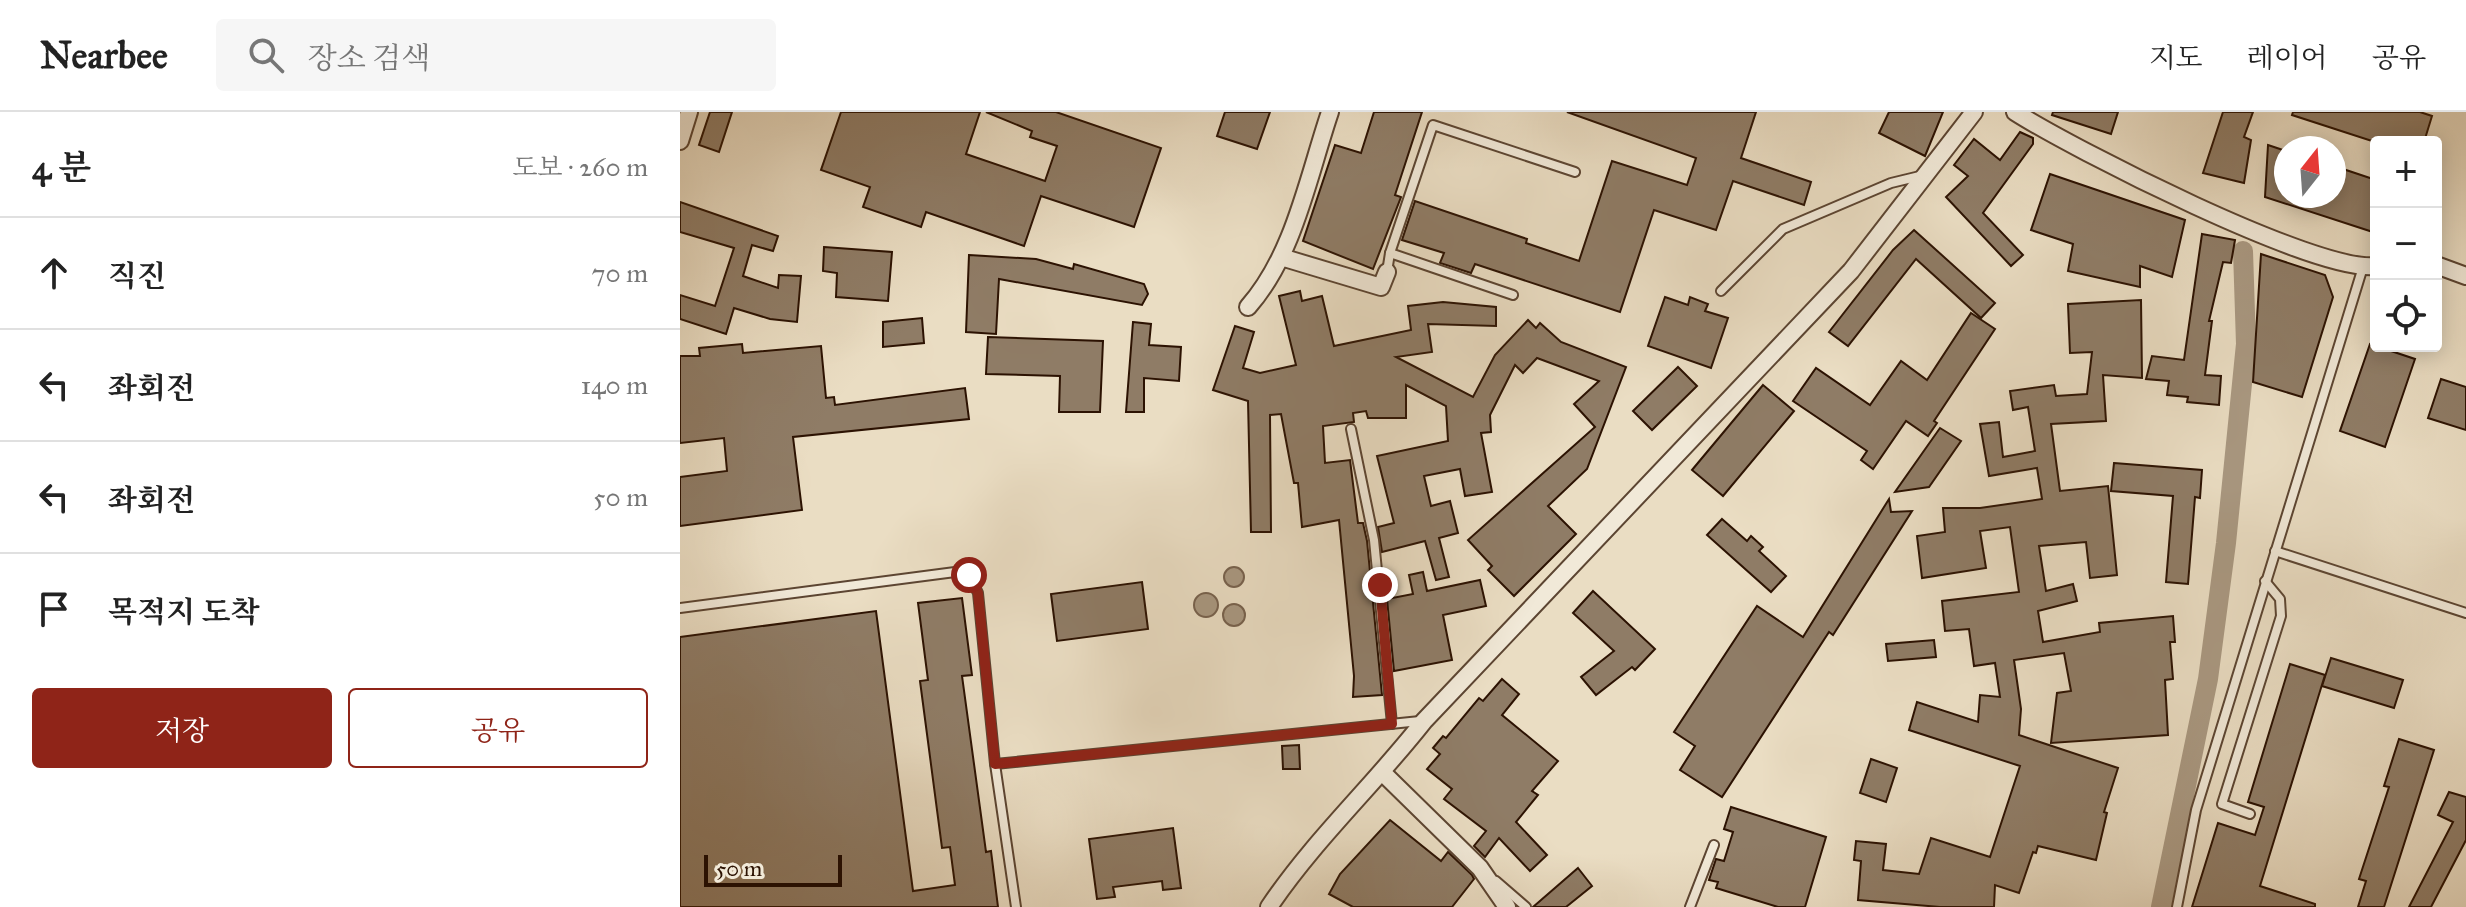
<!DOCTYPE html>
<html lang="ko">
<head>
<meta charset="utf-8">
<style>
  :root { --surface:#fff; --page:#f6f6f6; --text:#222; --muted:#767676; --line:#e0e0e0; --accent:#8f2418 }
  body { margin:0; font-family:"IM FELL Great Primer","Noto Serif KR",serif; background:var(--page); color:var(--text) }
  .controls { position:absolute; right:24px; top:24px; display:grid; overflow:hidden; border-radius:8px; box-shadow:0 4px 20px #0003 }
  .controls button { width:72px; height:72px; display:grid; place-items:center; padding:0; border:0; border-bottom:2px solid var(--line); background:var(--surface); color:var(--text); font:40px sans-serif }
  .compass { position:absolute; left:1594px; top:24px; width:72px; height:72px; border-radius:50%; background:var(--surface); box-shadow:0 4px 20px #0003; rotate:17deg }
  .scale { position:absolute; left:24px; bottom:20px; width:138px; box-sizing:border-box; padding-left:8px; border:4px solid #2c1202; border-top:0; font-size:22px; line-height:28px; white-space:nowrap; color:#2c1202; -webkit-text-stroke:6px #f1e9d8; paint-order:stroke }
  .stop { position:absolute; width:24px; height:24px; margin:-18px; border:6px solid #8f2418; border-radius:50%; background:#fff }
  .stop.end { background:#8f2418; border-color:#fff; box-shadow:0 2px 8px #0008 }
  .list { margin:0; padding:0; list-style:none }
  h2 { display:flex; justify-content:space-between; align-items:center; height:104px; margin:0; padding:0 32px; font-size:34px }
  h2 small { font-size:26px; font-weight:400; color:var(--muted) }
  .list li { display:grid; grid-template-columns:52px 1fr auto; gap:24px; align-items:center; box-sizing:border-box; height:112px; padding:0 32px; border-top:2px solid var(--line) }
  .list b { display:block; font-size:30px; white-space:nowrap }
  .list em { font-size:26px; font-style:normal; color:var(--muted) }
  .actions { display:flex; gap:16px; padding:24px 32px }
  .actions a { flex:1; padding:18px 0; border:2px solid var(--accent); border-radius:8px; text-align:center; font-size:28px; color:var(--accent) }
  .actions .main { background:var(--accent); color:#fff }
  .icon { flex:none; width:44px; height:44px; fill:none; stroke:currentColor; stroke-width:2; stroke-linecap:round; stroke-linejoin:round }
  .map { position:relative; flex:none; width:1786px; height:795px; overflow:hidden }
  header { display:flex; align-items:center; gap:48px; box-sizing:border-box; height:112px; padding:0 40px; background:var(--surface); border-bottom:2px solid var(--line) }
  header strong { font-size:38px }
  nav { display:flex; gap:44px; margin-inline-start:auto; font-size:28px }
  .search { width:560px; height:72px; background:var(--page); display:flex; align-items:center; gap:20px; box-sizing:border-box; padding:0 28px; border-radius:8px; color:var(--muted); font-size:30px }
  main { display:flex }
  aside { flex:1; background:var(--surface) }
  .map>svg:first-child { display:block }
  .water { fill:#a99881; stroke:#77624e; stroke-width:2 }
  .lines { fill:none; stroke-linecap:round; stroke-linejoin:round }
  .canal { stroke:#a99881; stroke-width:20 }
  .building { fill:#8f7c66; stroke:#2c1202; stroke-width:2 }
  .service-casing { stroke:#5c4532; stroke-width:12 }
  .minor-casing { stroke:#5c4532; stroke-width:20 }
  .service { stroke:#f1e9d8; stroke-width:8 }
  .minor { stroke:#f1e9d8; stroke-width:16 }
  .route { stroke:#8f2418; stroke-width:10 }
</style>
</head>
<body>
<header>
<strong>Nearbee</strong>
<div class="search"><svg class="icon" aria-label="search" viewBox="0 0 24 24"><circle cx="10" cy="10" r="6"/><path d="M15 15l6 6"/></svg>장소 검색</div>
<nav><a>지도</a><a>레이어</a><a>공유</a></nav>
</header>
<main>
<aside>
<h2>4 분<small>도보 · 260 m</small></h2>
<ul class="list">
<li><svg class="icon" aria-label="ahead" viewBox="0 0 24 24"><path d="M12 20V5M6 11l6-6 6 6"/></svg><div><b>직진</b></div><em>70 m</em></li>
<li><svg class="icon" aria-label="left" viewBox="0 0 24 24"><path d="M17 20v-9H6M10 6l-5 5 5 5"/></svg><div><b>좌회전</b></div><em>140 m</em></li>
<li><svg class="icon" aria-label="left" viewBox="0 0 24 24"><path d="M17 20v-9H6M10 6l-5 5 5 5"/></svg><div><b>좌회전</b></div><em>50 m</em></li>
<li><svg class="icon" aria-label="arrive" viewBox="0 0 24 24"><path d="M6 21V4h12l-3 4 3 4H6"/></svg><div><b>목적지 도착</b></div></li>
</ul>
<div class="actions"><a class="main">저장</a><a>공유</a></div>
</aside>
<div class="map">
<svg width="1786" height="795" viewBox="0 0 1786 795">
  <rect width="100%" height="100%" fill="#eaddc3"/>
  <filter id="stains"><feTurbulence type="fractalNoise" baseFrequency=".0025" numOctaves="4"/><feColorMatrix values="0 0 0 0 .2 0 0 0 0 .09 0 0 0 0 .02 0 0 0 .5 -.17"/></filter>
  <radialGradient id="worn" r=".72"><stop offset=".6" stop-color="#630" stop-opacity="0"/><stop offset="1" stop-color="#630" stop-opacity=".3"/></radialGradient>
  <!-- water -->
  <g class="water">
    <circle cx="554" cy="465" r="10"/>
    <circle cx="526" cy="493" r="12"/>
    <circle cx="554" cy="503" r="11"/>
  </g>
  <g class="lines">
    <!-- canal -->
    <path class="canal" d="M1481,795L1528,567L1546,431L1566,232L1563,139"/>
  </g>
  <!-- building -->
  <g class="building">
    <path d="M30,0H52L39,40L19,33Z"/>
    <path d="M161,0H300L286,42L365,69L377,34L350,25L352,19L306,0H376L481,36L454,115L361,84L344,134L246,100L241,115L183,95L190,75L141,58Z"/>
    <path d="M545,0H590L577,37L537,24Z"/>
    <path d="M694,0H742L715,83L721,85L693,157L623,129L655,33L681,41Z"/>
    <path d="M887,0H1076L1061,46L1131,70L1124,93L1053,69L1036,118L974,98L940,200L795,152L791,161L760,151L764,141L722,128L735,89L847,127L846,131L899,149L932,49L1007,73L1016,46Z"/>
    <path d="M1209,0H1263L1245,44L1199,21Z"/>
    <path d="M1373,0H1438L1431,22L1372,3Z"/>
    <path d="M1543,0H1573L1564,25L1571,28L1564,71L1523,61Z"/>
    <path d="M1613,0H1740L1752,4L1744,30H1695L1612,3Z"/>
    <path d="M1340,20L1353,26V32L1303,101L1343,143L1331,154L1266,85L1288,64L1274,53L1294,27L1320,48Z"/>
    <path d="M1588,33L1606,39V84H1654V54L1696,68V121L1585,85Z"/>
    <path d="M1370,62L1505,108L1492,165L1460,154V175L1388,159L1393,132L1351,118Z"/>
    <path d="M0,90L98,124L93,139L72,133L63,164L98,176L99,163L121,164L117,210L90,207L54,196L46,222L0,207V183L35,194L54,136L0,120Z"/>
    <path d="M1234,118L1315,191L1301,206L1236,147L1168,234L1149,220L1213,138Z"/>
    <path d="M1522,122L1555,128L1551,151L1543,150L1529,209H1532L1525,263L1541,264L1539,293L1507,290L1508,285L1487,283L1489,269L1466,267L1472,244L1504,248Z"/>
    <path d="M144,135L212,140L208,189L156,185L157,161L143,159Z"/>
    <path d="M1581,142L1645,163L1653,185L1622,285L1573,270Z"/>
    <path d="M289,143L356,147L393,157L394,152L464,172L468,182L462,193L319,167L316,222L286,220Z"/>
    <path d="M620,179L622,189L642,184L654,234L731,218L728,194L763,190L816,195V214L748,212L752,240L716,245L793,285L815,243L848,208L856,216L860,211L881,230L946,255L907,357L868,394L896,422L834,484L808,458L812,454L788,428L915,315L894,292L919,269L857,246L843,261L835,253L810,303L811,320L801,321L812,380L785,384L780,357L744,364L751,394L770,389L778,421L759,426L769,465L756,468L745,429L702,440L698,415L714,411L697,344L768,329L766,294L726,273V306H688L686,299L673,301L674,310L643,314L645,351L670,348L678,411H683L687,429L702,583L673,585L674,564L659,408L622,415L618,371H614L601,302L590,303L591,420H571L568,289L533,278L555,214L574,220L563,256L580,261L616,253L599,184Z"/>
    <path d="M985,185L1008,193L1010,185L1028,192L1025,199L1048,206L1031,256L968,234Z"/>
    <path d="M1461,188L1462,266L1423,263L1426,309L1371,312L1380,379L1428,374L1437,463L1410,466L1406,430L1359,434L1366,479L1393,472L1397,489L1358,499L1363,530L1420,520L1419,511L1493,504L1495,530H1490L1493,567L1485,568L1488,623L1371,631L1377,581L1391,579L1384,541L1334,548L1341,597L1339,623L1438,656L1424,700L1427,701L1416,748L1358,734L1356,741L1353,740L1339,781L1315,773L1314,795H1260L1178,788L1181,749L1174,748L1176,729L1206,732L1203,758L1239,762L1251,726L1310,745L1340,654L1229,618L1237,590L1298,610L1300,583L1320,585L1315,551L1294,554L1289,517L1265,519L1262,489L1339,480L1330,415L1300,419L1306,456L1242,466L1237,424L1265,420L1263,396H1300L1362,387L1357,356L1309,364L1300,312L1319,310L1323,345L1355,339L1348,295L1333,298L1330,279L1374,273L1376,284L1407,282L1412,240L1390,241L1388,192Z"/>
    <path d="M1291,201L1315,217L1254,309L1257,311L1248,324L1226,309L1193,357L1181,348L1187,339L1113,289L1136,256L1190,293L1221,249L1247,268Z"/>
    <path d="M242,206L244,231L203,235V210Z"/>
    <path d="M453,210L471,212L469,233L501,235L499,269L464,266V300H446Z"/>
    <path d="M308,225L423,229L420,300H379L380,264L306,262Z"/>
    <path d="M62,232L63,241L141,234L146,286L154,285L155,293L285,276L289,307L113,325L122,398L0,414V365L47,359L44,326L0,331V244H20L19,236Z"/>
    <path d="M1690,232L1735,247L1705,335L1660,319Z"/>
    <path d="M998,255L1017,274L972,318L953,299Z"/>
    <path d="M1761,267L1786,275V318L1748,306Z"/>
    <path d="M1083,273L1114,299L1043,384L1012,358Z"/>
    <path d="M1260,316L1281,329L1249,375L1215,380Z"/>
    <path d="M1434,351L1522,358L1520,386L1515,385L1508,472L1486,470L1493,384L1431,379Z"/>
    <path d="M1209,387L1211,400L1232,399L1153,523L1149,520L1042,685L1000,658L1015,634L994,620L1077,494L1123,525Z"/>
    <path d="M1042,407L1067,429L1071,424L1083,435L1079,439L1106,464L1091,480L1027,423Z"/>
    <path d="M743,460L747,479L800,468L806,494L763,503L772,548L714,559L707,487L733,482L729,463Z"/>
    <path d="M462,470L468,517L377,529L371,482Z"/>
    <path d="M913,479L975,537L955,558L952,555L916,583L901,565L934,539L893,501Z"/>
    <path d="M282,486L292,563L282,564L306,740L311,739L318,795H0V525L196,499L233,779L275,773L270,735L262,736L240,569L248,568L238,491Z"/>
    <path d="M1254,528L1256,545L1208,549L1206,532Z"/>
    <path d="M1651,546L1723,568L1714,596L1642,574Z"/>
    <path d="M1610,552L1645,563L1580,774L1635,792V795H1512L1538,711L1575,723L1584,695L1568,690Z"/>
    <path d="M822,567L839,582L822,603L878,649L852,679L858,683L836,710L867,743L850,759L819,726L805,745L794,734L806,719L764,687L772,677L747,657L760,642L753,636L763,624L766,626L799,586L803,589Z"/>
    <path d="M1719,627L1754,638L1704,795H1678L1686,769L1679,767L1709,675L1704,674Z"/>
    <path d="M619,633L620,657H603L602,634Z"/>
    <path d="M1191,647L1217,656L1206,690L1180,681Z"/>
    <path d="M1769,680L1786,685V728L1751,795H1729L1773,710L1758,703Z"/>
    <path d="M1051,695L1146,725L1125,795H1098L1036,776L1038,770L1029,768L1036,747L1044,749L1053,720L1044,717Z"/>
    <path d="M710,708L761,749L768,740L792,763L794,767L772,795H673L649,782L660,762Z"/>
    <path d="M493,716L501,776L483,778L482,769L433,775L435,785L417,787L409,727Z"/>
    <path d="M898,756L912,774L886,795H853Z"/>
  </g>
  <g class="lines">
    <defs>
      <g id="service">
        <path d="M710,141L833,183"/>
        <path d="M707,160L710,141L753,13L895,60"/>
        <path d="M1041,179L1103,117L1211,71L1244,63"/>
        <path d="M671,317L694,428L712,612"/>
        <path d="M1595,439L1786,501"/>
        <path d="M0,496L275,460L289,463L298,481L315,652L336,795"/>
        <path d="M315,652L740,609"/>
        <path d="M1570,702L1542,692L1601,504L1600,487L1585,469"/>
        <path d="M816,769L846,795"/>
        <path d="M1010,795L1034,733"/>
        <path d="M1497,795L1516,698L1683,155"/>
      </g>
      <g id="minor">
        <path d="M1335,0C1393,37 1636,161 1696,154"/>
        <path d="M0,29L9,0"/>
        <path d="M601,145L701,175L707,160"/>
        <path d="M1756,153L1786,164"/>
        <path d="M568,195C614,143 628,65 650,0"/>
        <path d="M703,661L800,756L827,795"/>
        <path d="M589,795C635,727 693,674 744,609L1171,159L1294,0"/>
      </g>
    </defs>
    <!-- service casing -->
    <use href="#service" class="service-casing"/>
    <!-- minor casing -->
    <use href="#minor" class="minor-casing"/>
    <!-- service -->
    <use href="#service" class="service"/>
    <!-- minor -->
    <use href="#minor" class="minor"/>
  </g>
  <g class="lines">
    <!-- route -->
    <path class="route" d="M289,463L298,481L315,652L712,612L700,473"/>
  </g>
  <rect width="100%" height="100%" filter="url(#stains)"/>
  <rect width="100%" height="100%" fill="url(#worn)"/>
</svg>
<div class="controls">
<button>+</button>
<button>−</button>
<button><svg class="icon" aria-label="locate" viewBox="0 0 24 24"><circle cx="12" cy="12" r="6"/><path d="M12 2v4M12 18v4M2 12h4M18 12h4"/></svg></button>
</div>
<svg class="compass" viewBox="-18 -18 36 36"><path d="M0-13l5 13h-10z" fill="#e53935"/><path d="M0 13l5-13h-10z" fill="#767676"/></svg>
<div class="scale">50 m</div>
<div class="stop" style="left:289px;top:463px"></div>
<div class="stop end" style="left:700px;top:473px"></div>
</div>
</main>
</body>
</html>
